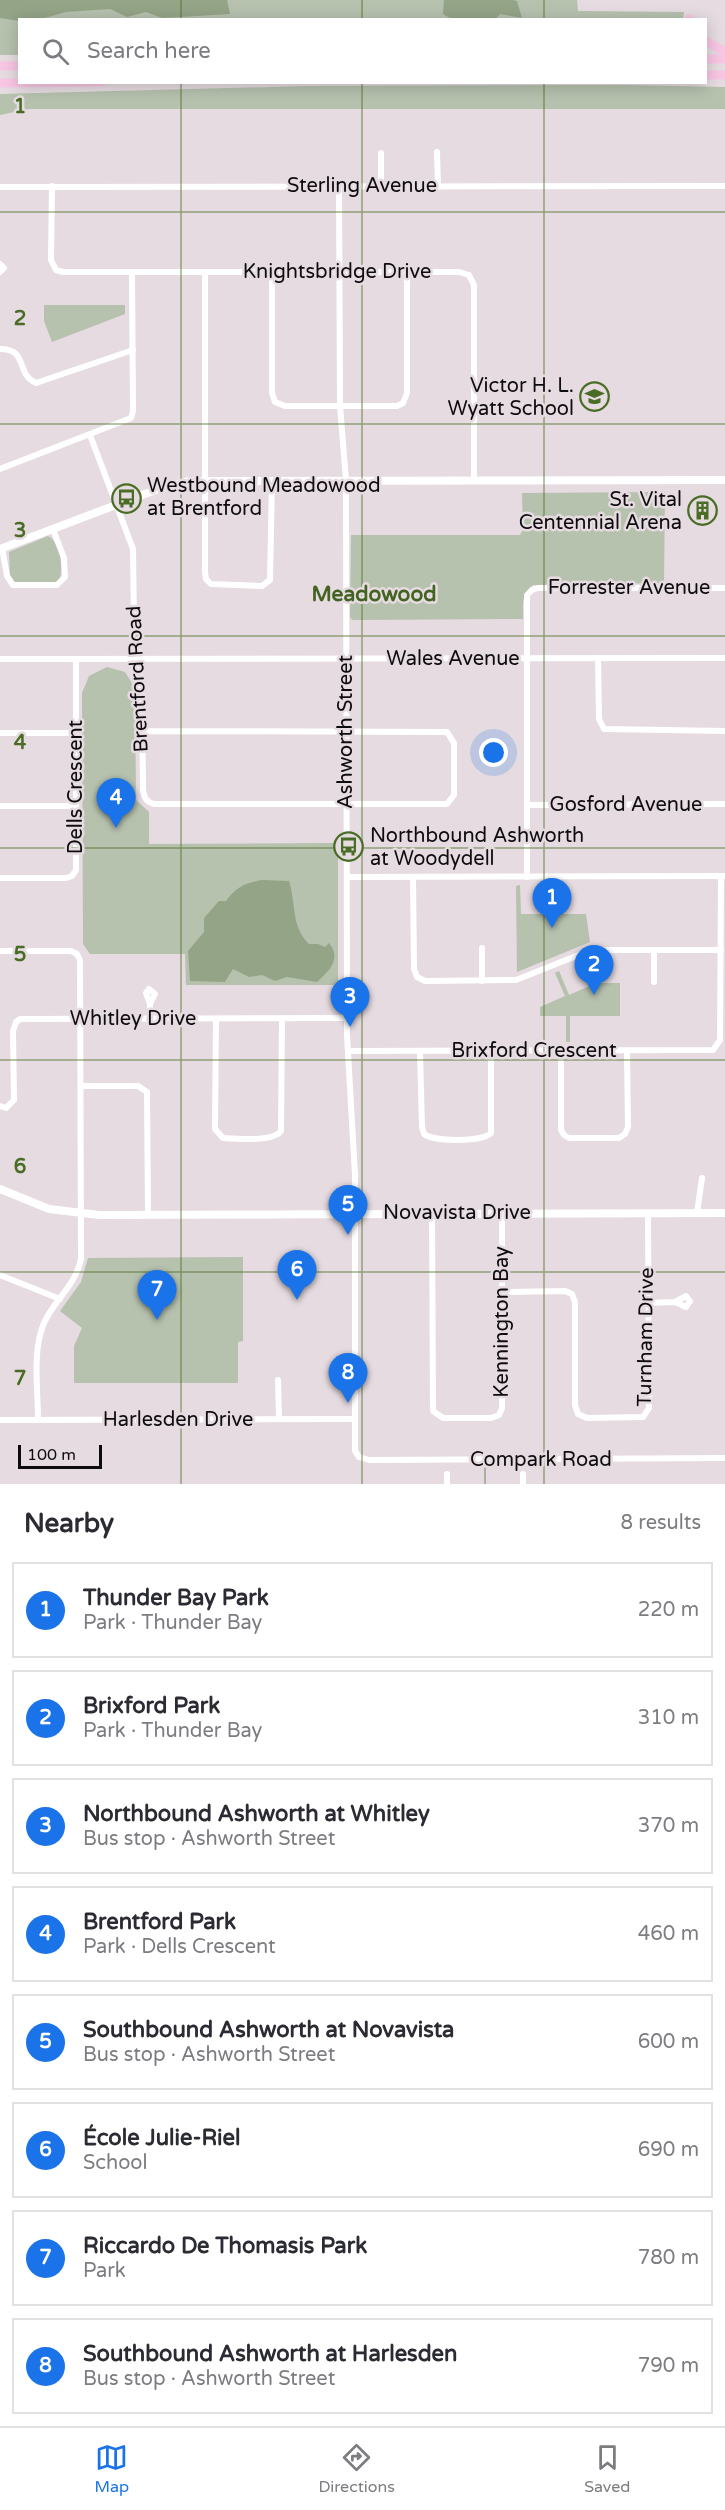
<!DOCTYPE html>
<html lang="en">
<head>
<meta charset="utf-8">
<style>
  :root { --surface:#fff; --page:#f2f2f3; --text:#2b2b33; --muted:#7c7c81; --line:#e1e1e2; --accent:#1a73e8 }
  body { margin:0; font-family:"Varela Round",sans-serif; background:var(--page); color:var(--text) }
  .scale { position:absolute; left:18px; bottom:15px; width:84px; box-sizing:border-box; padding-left:6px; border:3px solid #0e0b0d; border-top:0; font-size:16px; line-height:21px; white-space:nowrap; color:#0e0b0d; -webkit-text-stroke:4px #e5dbe0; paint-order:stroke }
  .you { position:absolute; left:494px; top:753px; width:21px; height:21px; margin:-15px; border:4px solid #fff; border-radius:50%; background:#1a73e8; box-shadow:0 0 0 9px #1a73e833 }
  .badge { display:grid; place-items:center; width:39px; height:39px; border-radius:50%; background:var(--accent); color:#fff; font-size:20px; font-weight:700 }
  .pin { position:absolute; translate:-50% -50px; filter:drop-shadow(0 2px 3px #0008) }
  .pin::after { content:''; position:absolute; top:32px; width:21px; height:18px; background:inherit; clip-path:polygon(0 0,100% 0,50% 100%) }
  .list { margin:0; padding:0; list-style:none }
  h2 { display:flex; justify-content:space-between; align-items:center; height:78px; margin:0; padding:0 24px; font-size:26px }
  h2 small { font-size:20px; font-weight:400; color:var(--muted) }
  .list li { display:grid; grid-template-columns:39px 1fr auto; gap:18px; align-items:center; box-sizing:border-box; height:96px; margin:0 12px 12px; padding:0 12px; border:2px solid var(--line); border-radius:0px }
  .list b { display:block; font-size:22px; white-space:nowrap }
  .list p { margin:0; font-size:20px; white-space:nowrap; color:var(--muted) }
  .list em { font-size:20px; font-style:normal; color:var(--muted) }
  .icon { flex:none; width:33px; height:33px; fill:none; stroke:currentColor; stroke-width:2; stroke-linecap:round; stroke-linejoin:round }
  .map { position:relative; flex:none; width:725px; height:1484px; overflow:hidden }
  .search { position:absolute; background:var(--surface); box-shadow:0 3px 15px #0003; left:18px; right:18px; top:18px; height:66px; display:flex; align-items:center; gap:15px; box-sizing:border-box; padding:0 21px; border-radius:0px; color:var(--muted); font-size:22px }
  .sheet { height:942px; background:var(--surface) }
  nav { display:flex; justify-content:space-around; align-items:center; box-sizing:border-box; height:84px; border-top:2px solid var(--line); background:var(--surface); font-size:16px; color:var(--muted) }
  nav a { display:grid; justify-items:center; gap:3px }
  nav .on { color:var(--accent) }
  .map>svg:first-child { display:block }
  .green { fill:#b6c1ae }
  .forest { fill:#94a487 }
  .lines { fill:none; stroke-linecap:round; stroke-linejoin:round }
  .stream { stroke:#95a587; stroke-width:1.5 }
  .street { stroke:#fff; stroke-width:6 }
  .secondary { stroke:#fff; stroke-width:8 }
  .primary { stroke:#f8c5e2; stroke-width:9 }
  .grid { fill:none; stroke:#4a6d25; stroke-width:1.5; stroke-opacity:0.55 }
  .labels { text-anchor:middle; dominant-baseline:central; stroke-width:5; stroke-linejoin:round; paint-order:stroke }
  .street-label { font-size:20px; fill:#0e0b0d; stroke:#e5dbe0 }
  .poi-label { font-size:20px; fill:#0e0b0d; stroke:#e5dbe0; text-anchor:end }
  .neighbourhood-label { font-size:21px; font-weight:bold; fill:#436321; stroke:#e5dbe0 }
  .grid-label { font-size:20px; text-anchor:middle; font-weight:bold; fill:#4a6d25; stroke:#e5dbe0; stroke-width:5; stroke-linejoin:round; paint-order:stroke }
</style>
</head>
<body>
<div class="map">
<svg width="725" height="1484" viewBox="0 0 725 1484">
  <rect width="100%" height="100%" fill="#e5dbe0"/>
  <!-- green -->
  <g class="green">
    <path d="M0,0H577L578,11L684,12L683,20H20L19,55H0Z"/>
    <path d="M623,85L725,87V109H29L0,115V94L308,86Z"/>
    <path d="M44,305H125V314L52,342L44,321Z"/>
    <path d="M665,492L664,583L533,585C521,593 523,605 523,619L352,620L350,617L351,535H520L523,530L522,493Z"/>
    <path d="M48,536C60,542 63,566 60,578L57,582H14L10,576L9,552Z"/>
    <path d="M107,667L125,672L135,688L136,800L149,812V844L338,843V985H186L185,954H90L83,944L82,693L89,676Z"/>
    <path d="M520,885L521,914H586L590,942L517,972L516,886Z"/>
    <path d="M559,971L569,995L596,983H620V1016H570V1042H566V1016H540V1007L565,996L555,973Z"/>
    <path d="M243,1257V1341L238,1342V1383H74V1346L82,1328L60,1311L81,1282L88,1258Z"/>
  </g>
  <!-- forest -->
  <g class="forest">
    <path d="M0,0H227L230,14L162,18L146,12L127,17L110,9L66,12L41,19L19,21L0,18Z"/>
    <path d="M444,0H513L517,1L522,18L500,14L496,19C481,20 456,24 443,14Z"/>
    <path d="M262,880L289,881C296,903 291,927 309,944H318L325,947L329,943C342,959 329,971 317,982L287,977L275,981L262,975L249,977L233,969L225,982L190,981L188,951L204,932V918L219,901H226C236,887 245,883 262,880Z"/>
  </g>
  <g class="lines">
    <!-- stream -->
    <path class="stream" d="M485,1484V1468"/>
    <!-- street -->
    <g class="street">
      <path d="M437,152L438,186"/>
      <path d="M381,153V186"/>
      <path d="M52,186L51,260L56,270L63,272H205"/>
      <path d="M339,186L340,406L346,480L347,1035L355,1175V1451L359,1457L369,1460L725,1458"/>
      <path d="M0,187L725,186"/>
      <path d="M0,264L4,268L0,272"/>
      <path d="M272,272V393L275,402L285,406H397L403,403L407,393V272"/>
      <path d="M0,349C29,349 15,374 36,383L133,350"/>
      <path d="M90,435L133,549L134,623L142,697L143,790C144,797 146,802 154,804H447L454,795V743L447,732L142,731"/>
      <path d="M0,469L131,418L133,411L132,272"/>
      <path d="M272,481L270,580L262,586L211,584L206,579L205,572V272H459L469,275L474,285V481"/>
      <path d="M2,548L7,576L13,585H57L65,577L64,558L53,529"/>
      <path d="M598,658L599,719L604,729L725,731"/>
      <path d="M0,659L725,658"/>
      <path d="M0,733H76"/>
      <path d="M527,805L725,804"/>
      <path d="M0,806H76"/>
      <path d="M347,877L724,876"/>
      <path d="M413,877L414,969L417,977L425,981L516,980L581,954L596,950H721"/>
      <path d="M527,877V595L532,590L538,588H725"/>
      <path d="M0,878H66L72,876L76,870V659"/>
      <path d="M654,950V982"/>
      <path d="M0,951H71L77,954L80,960L81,1259C76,1285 54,1300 44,1323C32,1351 38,1389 38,1419"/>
      <path d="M482,981V948"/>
      <path d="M150,1004L146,993L149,989L155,994L150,1004V1019"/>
      <path d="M216,1019L215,1129L223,1138C236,1139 273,1142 281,1131L282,1019"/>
      <path d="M348,1051L713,1050L720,1040L721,876"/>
      <path d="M420,1051L422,1127L424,1134C433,1142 483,1142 491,1133V1051"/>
      <path d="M561,1051V1130L564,1135L569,1138H619L625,1134L628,1127L627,1051"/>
      <path d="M81,1086H138L147,1092L148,1214"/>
      <path d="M0,1106L6,1108L14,1100L13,1031L16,1022L20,1019L347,1018"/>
      <path d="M432,1213L433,1411L443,1418H491L499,1415L502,1408V1213"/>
      <path d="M697,1213L702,1178"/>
      <path d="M0,1275L60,1299"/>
      <path d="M502,1292L565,1291L572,1294L575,1302V1405L578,1414L587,1418L643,1417L649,1408L648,1213"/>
      <path d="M648,1303L675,1302L686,1307L690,1301L686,1296L675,1302"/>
      <path d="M278,1380L279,1419"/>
      <path d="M0,1420L355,1419"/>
      <path d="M447,1474V1484"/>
      <path d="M523,1474V1484"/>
    </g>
    <!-- secondary -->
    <g class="secondary">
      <path d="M0,549L158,489L190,481L725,480"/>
      <path d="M0,1189L49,1209L99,1215L725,1213"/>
    </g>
    <!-- primary -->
    <g class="primary">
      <path d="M689,19V20"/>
      <path d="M706,41L725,52"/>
      <path d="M706,59H725"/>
      <path d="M0,66H20"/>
      <path d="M706,75H725"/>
      <path d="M0,83L102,82"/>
    </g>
  </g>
  <!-- grid -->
  <path class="grid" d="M181,0V20M362,0V20M544,0V20M181,82V1484M362,82V1484M544,82V1484M0,212H725M0,424H725M0,636H725M0,848H725M0,1060H725M0,1272H725"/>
  <!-- icons -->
  <defs>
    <symbol id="school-ring" viewBox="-11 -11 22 22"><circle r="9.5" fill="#e5dbe0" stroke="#4a6d25" stroke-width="1.5"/><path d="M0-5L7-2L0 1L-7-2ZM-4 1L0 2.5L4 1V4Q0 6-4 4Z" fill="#4a6d25"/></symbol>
    <symbol id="bus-ring" viewBox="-11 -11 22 22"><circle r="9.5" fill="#e5dbe0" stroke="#4a6d25" stroke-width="1.5"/><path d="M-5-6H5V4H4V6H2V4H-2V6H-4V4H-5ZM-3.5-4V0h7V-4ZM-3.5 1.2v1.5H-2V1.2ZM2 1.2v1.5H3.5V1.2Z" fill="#4a6d25"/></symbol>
    <symbol id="building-ring" viewBox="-11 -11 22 22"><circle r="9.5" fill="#e5dbe0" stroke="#4a6d25" stroke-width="1.5"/><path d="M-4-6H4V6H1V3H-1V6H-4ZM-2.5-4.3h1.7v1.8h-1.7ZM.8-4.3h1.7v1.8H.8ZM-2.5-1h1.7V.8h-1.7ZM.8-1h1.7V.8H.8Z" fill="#4a6d25"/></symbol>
  </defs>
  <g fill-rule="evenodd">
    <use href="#school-ring" x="578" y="380" width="33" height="33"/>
    <use href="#bus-ring" x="110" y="482" width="33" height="33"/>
    <use href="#building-ring" x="686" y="494" width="33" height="33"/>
    <use href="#bus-ring" x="332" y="830" width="33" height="33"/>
  </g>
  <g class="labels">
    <!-- street labels -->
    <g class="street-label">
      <text x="362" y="186">Sterling Avenue</text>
      <text x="337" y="272">Knightsbridge Drive</text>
      <text x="629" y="588">Forrester Avenue</text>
      <text x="453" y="659">Wales Avenue</text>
      <text transform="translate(138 679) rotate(-93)">Brentford Road</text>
      <text transform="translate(346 732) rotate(-90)">Ashworth Street</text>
      <text transform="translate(76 787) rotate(-90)">Dells Crescent</text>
      <text x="626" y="805">Gosford Avenue</text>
      <text x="133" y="1019">Whitley Drive</text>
      <text x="534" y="1051">Brixford Crescent</text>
      <text x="457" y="1213">Novavista Drive</text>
      <text transform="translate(502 1322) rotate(-90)">Kennington Bay</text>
      <text transform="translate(646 1337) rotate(-89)">Turnham Drive</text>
      <text x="178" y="1420">Harlesden Drive</text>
      <text x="541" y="1460">Compark Road</text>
    </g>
    <!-- poi labels -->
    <g class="poi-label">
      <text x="574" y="386">Victor H. L.<tspan x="574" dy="23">Wyatt School</tspan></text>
      <text x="147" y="486" text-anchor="start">Westbound Meadowood<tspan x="147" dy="23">at Brentford</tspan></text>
      <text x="682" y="500">St. Vital<tspan x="682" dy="23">Centennial Arena</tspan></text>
      <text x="370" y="836" text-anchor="start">Northbound Ashworth<tspan x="370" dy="23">at Woodydell</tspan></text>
    </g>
    <!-- neighbourhood labels -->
    <g class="neighbourhood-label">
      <text x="374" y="594">Meadowood</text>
    </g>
  </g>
  <g class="grid-label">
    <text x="20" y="113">1</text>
    <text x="20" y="325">2</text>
    <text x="20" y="537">3</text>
    <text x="20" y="749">4</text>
    <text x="20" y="961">5</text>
    <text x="20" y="1173">6</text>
    <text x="20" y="1385">7</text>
  </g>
</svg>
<div class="scale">100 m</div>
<div class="you"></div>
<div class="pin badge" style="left:552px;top:928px">1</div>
<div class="pin badge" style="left:594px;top:995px">2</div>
<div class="pin badge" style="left:350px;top:1027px">3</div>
<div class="pin badge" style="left:116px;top:828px">4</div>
<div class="pin badge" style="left:348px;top:1235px">5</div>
<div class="pin badge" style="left:297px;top:1300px">6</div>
<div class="pin badge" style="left:157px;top:1320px">7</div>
<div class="pin badge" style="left:348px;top:1403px">8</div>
<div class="search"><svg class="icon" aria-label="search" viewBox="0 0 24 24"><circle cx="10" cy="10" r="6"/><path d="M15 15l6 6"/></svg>Search here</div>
</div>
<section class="sheet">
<h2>Nearby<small>8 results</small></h2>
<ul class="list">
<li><span class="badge">1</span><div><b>Thunder Bay Park</b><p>Park · Thunder Bay</p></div><em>220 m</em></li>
<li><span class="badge">2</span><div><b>Brixford Park</b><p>Park · Thunder Bay</p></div><em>310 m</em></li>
<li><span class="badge">3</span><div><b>Northbound Ashworth at Whitley</b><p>Bus stop · Ashworth Street</p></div><em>370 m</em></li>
<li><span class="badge">4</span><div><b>Brentford Park</b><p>Park · Dells Crescent</p></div><em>460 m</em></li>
<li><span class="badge">5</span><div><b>Southbound Ashworth at Novavista</b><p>Bus stop · Ashworth Street</p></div><em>600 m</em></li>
<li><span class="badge">6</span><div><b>École Julie-Riel</b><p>School</p></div><em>690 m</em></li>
<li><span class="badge">7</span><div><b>Riccardo De Thomasis Park</b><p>Park</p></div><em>780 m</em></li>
<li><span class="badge">8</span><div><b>Southbound Ashworth at Harlesden</b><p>Bus stop · Ashworth Street</p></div><em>790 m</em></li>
</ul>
</section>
<nav>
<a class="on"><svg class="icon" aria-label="map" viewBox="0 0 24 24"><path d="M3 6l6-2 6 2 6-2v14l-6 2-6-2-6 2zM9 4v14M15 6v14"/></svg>Map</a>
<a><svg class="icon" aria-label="directions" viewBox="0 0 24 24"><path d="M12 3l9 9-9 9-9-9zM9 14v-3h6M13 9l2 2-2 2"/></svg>Directions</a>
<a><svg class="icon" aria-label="saved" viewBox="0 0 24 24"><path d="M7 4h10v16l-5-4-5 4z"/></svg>Saved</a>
</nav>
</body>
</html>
